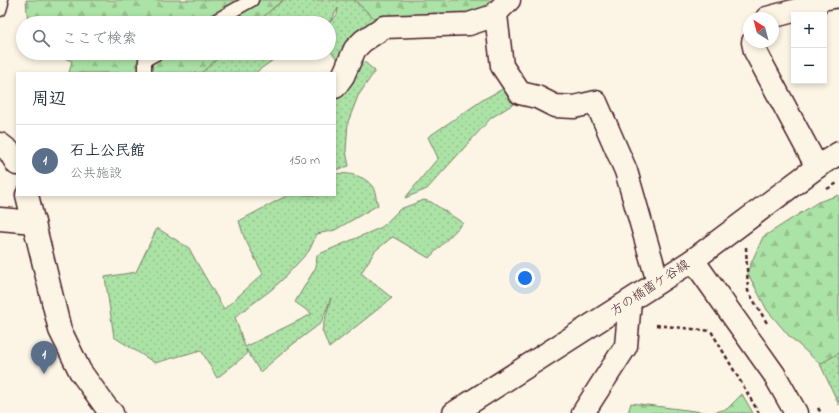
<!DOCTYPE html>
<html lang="ja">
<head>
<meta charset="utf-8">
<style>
  :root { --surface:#fff; --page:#f6f6f7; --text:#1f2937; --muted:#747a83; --line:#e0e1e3; --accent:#c8321e }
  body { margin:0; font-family:"Indie Flower","Klee One",sans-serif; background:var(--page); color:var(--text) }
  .controls { position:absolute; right:12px; top:12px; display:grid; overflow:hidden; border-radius:0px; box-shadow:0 2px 6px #0003 }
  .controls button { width:36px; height:36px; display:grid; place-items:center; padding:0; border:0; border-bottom:1px solid var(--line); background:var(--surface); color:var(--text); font:20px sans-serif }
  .compass { position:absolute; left:743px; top:12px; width:36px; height:36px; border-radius:50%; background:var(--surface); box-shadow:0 2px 6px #0003; rotate:324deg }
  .you { position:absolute; left:525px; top:278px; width:14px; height:14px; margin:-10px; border:3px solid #fff; border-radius:50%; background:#1a73e8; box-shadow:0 0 0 6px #1a73e833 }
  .badge { display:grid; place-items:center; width:26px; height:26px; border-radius:50%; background:var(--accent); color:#fff; font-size:13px; font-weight:700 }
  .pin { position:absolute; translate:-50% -33px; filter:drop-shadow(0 1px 2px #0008) }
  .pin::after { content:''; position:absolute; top:21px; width:14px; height:12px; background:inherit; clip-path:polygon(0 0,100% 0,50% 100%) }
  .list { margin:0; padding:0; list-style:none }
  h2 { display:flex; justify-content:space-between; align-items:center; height:52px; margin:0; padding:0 16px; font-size:17px }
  h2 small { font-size:13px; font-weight:400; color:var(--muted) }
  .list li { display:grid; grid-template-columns:26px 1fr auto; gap:12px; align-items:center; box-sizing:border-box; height:72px; padding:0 16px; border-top:1px solid var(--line) }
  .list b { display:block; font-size:15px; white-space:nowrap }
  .list p { margin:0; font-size:13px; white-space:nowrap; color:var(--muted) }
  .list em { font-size:13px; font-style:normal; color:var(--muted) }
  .icon { flex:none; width:22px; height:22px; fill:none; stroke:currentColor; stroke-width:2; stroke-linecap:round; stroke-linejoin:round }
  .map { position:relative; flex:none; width:839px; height:413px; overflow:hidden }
  .search { position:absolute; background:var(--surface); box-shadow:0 2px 6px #0003; left:16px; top:16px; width:320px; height:44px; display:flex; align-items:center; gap:10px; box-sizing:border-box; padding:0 14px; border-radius:22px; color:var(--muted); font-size:15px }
  .panel { position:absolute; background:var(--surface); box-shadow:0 2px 6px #0003; left:16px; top:72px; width:320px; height:124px; border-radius:0px }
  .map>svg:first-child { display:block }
  .grass { fill:url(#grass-dots); stroke:#7a8068 }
  .forest { fill:url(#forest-firs); stroke:#7a8068 }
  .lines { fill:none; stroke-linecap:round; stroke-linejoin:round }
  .lane-casing { stroke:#4a1f2b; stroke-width:15 }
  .street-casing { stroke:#4a1f2b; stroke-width:25 }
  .secondary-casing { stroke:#4a1f2b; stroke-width:25 }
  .path { stroke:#4a1f2b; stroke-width:2.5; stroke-dasharray:4 3; stroke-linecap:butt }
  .lane { stroke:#fcf5e5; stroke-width:12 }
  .street { stroke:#fcf5e5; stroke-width:22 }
  .secondary { stroke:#fcf5e5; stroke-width:22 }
  .labels { text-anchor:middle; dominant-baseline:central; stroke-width:3; stroke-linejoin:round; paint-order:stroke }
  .street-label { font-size:13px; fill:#4a1f2b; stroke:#fcf5e5 }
</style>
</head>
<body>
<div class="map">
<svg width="839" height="413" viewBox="0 0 839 413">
  <defs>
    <pattern id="grass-dots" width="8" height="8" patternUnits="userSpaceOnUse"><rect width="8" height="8" fill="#abe2a5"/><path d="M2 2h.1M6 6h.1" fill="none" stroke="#95c18e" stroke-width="1.8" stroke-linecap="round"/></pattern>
    <pattern id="forest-firs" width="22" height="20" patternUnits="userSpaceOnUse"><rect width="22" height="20" fill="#abe2a5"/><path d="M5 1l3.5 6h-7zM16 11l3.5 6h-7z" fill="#95c18e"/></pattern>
  </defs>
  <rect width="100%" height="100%" fill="#fcf5e5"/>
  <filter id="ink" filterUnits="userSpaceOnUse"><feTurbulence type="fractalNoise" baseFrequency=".025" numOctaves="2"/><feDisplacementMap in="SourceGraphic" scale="8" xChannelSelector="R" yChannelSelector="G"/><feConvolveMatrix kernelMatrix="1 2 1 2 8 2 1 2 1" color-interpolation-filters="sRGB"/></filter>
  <g filter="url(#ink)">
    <!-- grass -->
    <g class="grass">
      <path d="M283,0H354L384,27L341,63L329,50V23L337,15L338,8L332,19L327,23H256Z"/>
      <path d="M222,53H284L280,55L255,73H200Z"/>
      <path d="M360,58L375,71L358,96L348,122L346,151L349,166L335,170V99Z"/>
      <path d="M508,86L520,100L491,118L427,189L405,198L438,158L428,137L484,99Z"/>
      <path d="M335,174C349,172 367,176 374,189C376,194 376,200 378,205L335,230L317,234L309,251L282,280L271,290L235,317L245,347L312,314L295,302L316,267L317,255L382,227L400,209L424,200L431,202L463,223L429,258L393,237L391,238L375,251L361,273L392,298L329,348L322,330L331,298L321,323L292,345L260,372L246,349L247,354L217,378L201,350L155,363L114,337L105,277L136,272L157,228L189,248L197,263L224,309L263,274L244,237L239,221L288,195H335Z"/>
      <path d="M839,352V405L820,364Z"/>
    </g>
    <!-- forest -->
    <g class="forest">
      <path d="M26,0H283L273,8L257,23H28Z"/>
      <path d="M354,0H506L497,12L384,27Z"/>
      <path d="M51,53H224L201,73H69L72,61Z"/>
      <path d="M839,195V353L820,364L789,336L767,310L747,272L763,237L818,202Z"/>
      <path d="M742,394L753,413H628L631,403L711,413L727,409Z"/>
    </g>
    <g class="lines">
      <defs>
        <g id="lane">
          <path d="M816,5L839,1"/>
          <path d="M0,10L2,3L1,0"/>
          <path d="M211,23L252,0"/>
          <path d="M145,73V60L158,53"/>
        </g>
        <g id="street">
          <path d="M496,15L502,66L520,93L537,97L555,106L574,107L596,102L626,171L658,282"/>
          <path d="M767,18L816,5"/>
          <path d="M753,42L755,51L817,167"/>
          <path d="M335,87L343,76L355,49L363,41L384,27L469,24L496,15L497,12L509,0"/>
          <path d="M0,144L9,151L17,164"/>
          <path d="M27,195L60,330L80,371L106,407L112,413"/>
          <path d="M0,219L34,222"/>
          <path d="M583,413L626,346L630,301"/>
        </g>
        <g id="secondary">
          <path d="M693,260L774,374L796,413"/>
          <path d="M454,413L693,260L817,167L839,153"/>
        </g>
      </defs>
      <!-- lane casing -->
      <use href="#lane" class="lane-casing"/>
      <!-- street casing -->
      <use href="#street" class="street-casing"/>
      <!-- secondary casing -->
      <use href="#secondary" class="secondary-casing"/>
      <!-- path -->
      <g class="path">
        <path d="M827,189L839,182"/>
        <path d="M746,247L748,291L767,323"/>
        <path d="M656,325L711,331L759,413"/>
        <path d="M818,408L821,413"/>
      </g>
      <!-- lane -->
      <use href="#lane" class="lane"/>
      <!-- street -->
      <use href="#street" class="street"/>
      <!-- secondary -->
      <use href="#secondary" class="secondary"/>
    </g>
  </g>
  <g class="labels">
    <!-- street labels -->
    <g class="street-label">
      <text transform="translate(650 288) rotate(-33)">方の橋薗ケ谷線</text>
    </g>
  </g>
</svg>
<div class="controls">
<button>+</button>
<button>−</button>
</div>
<svg class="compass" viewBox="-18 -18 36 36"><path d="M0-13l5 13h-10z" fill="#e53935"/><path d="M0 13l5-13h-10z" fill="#747a83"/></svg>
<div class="you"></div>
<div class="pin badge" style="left:44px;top:374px;background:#5c6f8a">1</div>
<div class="search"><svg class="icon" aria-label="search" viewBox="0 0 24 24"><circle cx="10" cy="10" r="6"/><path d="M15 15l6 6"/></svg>ここで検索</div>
<section class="panel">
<h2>周辺<small></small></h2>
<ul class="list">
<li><span class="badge" style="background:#5c6f8a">1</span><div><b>石上公民館</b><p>公共施設</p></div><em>150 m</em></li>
</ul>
</section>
</div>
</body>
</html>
